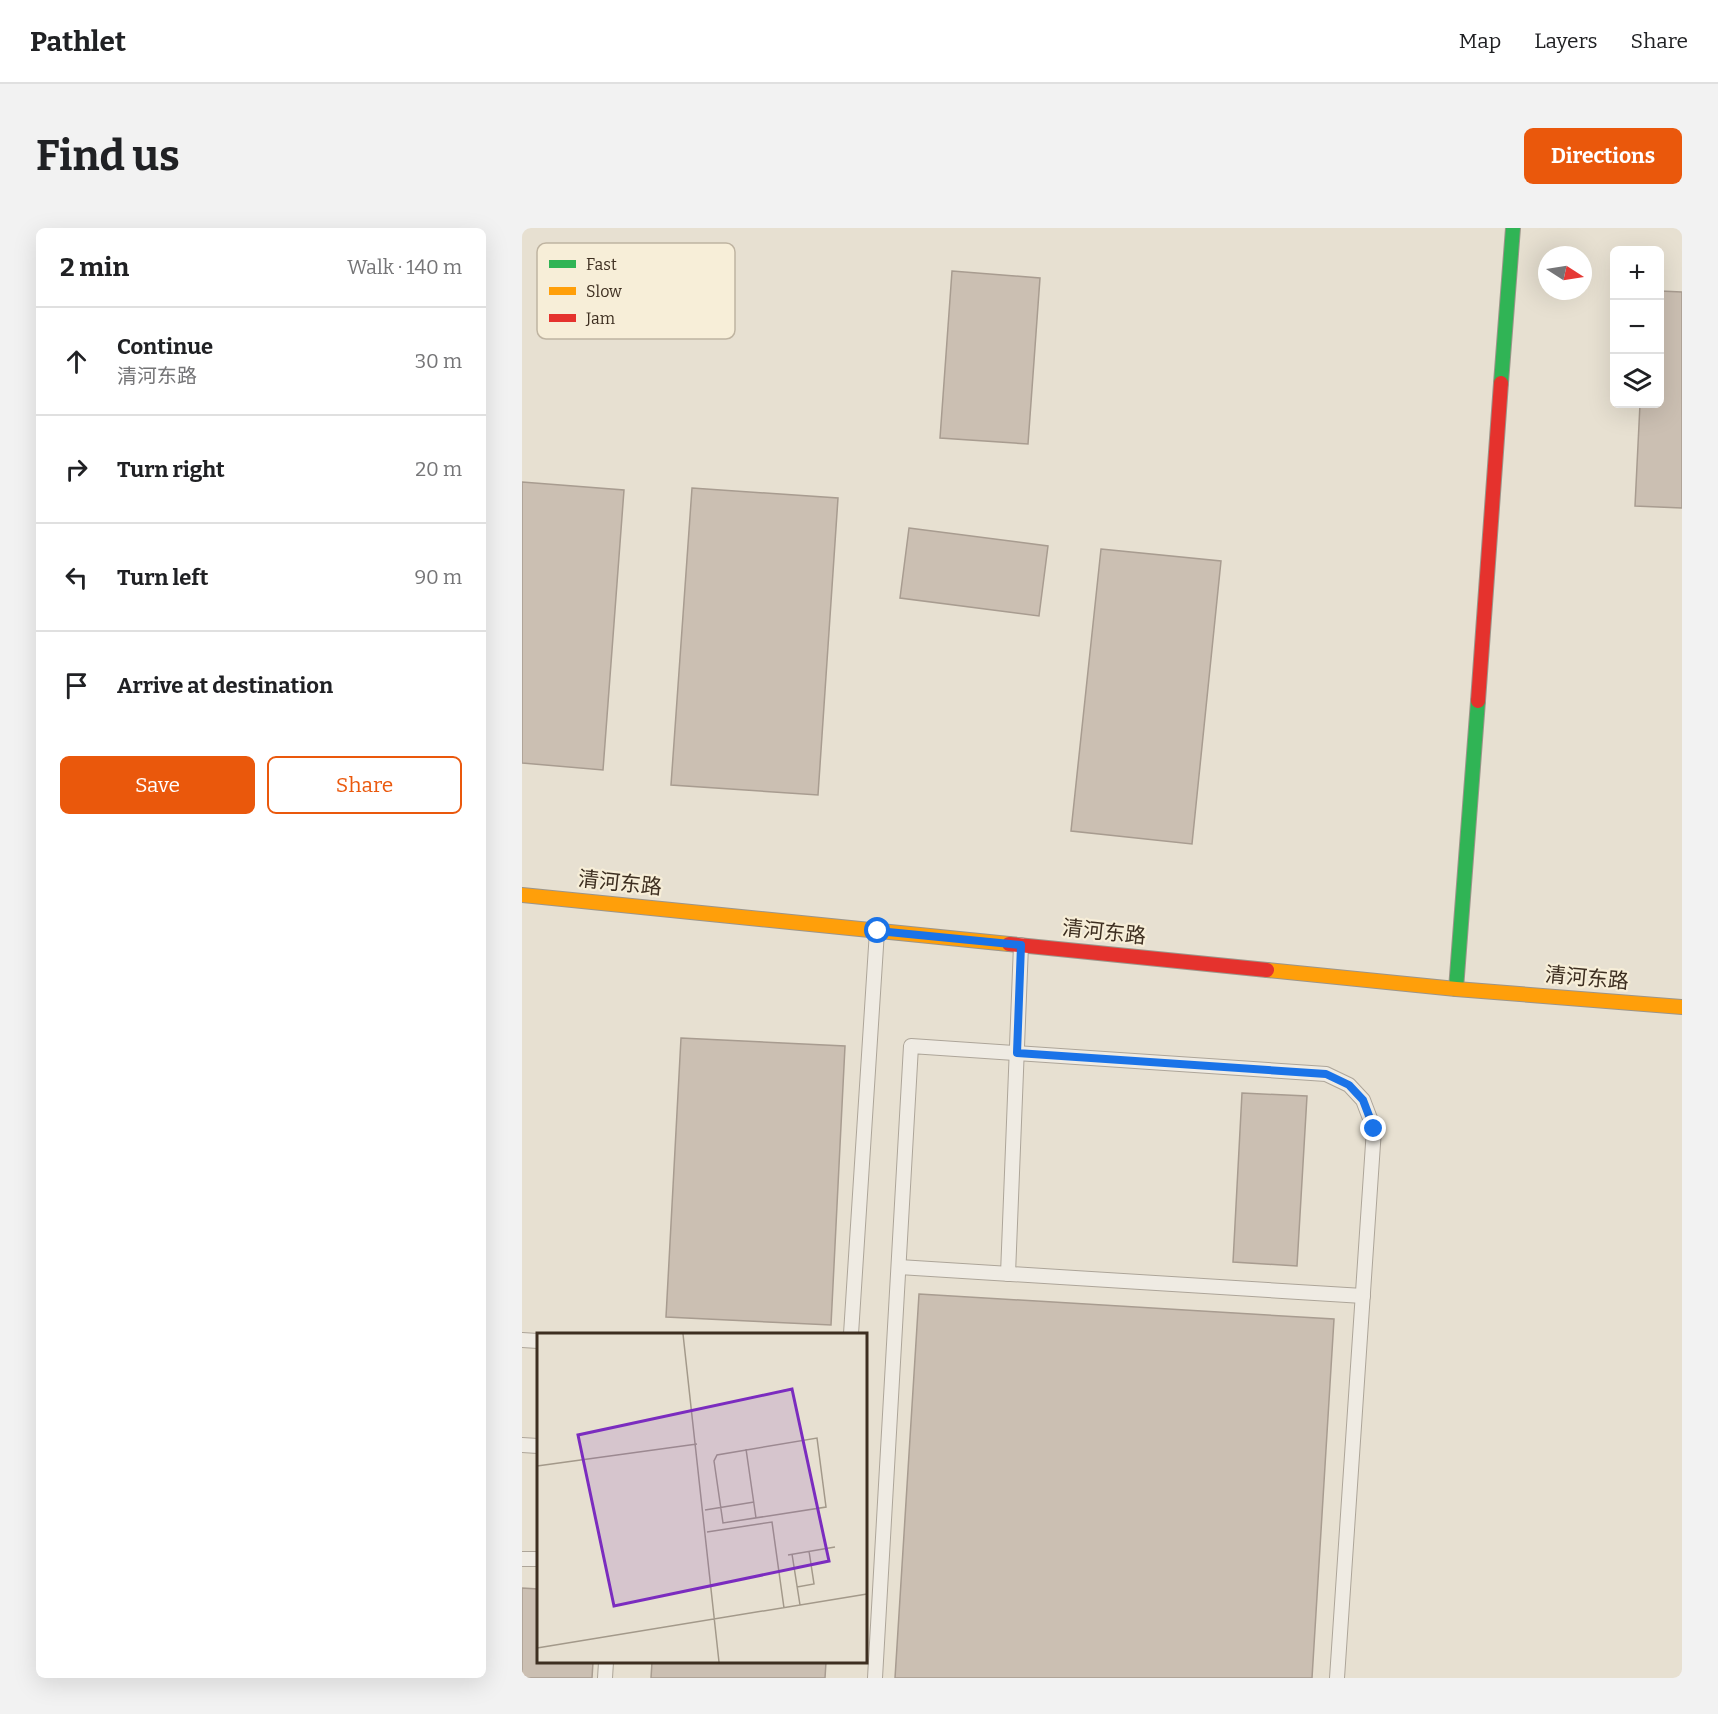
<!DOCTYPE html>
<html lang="en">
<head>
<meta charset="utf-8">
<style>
  :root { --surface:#fff; --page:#f2f2f2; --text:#202124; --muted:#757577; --line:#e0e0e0; --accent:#ea580c }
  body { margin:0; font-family:Bitter,"Noto Sans SC",serif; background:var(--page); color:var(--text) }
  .controls { position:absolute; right:18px; top:18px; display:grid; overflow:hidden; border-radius:9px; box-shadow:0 6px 24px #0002 }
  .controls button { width:54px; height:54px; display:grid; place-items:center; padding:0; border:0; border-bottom:2px solid var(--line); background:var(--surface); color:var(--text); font:30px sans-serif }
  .compass { position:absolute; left:1016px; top:18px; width:54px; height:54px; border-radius:50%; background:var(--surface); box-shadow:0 6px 24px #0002; rotate:102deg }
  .stop { position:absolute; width:18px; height:18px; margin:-14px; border:4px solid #1a73e8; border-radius:50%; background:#fff }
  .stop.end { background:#1a73e8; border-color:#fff; box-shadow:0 2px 6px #0008 }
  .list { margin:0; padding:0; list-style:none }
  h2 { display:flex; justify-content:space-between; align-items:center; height:78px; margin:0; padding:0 24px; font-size:26px }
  h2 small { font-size:20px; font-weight:400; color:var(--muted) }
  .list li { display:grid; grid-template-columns:39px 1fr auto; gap:18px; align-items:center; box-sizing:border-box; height:108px; padding:0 24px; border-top:2px solid var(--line) }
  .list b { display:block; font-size:22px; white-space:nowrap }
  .list p { margin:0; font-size:20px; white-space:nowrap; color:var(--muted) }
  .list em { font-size:20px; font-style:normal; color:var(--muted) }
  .actions { display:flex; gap:12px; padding:18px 24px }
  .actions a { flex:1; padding:14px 0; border:2px solid var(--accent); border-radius:9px; text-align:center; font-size:21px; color:var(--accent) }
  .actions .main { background:var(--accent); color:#fff }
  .icon { flex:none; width:33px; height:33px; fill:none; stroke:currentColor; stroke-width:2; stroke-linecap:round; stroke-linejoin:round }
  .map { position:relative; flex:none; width:1160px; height:1450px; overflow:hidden; border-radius:9px }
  header { display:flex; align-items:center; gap:36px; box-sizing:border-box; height:84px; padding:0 30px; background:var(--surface); border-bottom:2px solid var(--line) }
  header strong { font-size:28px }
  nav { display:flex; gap:33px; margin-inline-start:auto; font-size:21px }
  .intro { display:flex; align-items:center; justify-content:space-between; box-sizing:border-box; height:144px; padding:0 36px }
  h1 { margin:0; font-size:42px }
  .button { padding:15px 27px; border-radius:9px; background:var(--accent); color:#fff; font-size:21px; font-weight:700 }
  main { display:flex; gap:36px; padding:0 36px }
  aside { flex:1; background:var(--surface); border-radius:9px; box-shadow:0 6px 24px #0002 }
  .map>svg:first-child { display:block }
  .building { fill:#cbbfb2; stroke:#a89c90; stroke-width:1.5 }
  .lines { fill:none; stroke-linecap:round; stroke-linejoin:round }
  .lane-casing { stroke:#ada599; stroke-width:16 }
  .fast-casing { stroke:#9c958a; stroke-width:16 }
  .slow-casing { stroke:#9c958a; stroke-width:16 }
  .jam-casing { stroke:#9c958a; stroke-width:16 }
  .lane { stroke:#efebe3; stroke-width:14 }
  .fast { stroke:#30b455; stroke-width:14 }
  .slow { stroke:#ff9f0a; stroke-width:14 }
  .jam { stroke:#e5322d; stroke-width:14 }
  .route { stroke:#1a73e8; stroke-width:8 }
  .labels { text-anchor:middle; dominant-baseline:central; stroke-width:4.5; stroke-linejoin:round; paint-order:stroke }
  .street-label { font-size:21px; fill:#3d2e20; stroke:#f7eed8 }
  .inset-road { fill:none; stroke:#a3998a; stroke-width:1.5 }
  .view { fill:#7b2cbf; fill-opacity:0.15; stroke:#7b2cbf; stroke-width:3 }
  .inset-edge { fill:none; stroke:#3d2e20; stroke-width:3 }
  .key { fill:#f7eed8; stroke:#bfb4a1; stroke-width:1.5 }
  .key-label { font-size:16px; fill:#3d2e20 }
</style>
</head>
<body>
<header>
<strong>Pathlet</strong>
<nav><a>Map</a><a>Layers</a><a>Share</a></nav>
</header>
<div class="intro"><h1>Find us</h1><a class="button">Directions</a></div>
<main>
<aside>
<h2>2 min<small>Walk · 140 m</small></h2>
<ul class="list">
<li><svg class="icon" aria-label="ahead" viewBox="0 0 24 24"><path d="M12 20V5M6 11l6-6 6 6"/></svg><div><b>Continue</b><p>清河东路</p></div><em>30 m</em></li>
<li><svg class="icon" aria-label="right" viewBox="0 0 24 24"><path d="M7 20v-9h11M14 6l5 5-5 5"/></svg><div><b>Turn right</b></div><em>20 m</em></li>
<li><svg class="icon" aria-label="left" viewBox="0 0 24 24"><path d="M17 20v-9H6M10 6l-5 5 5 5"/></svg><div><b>Turn left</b></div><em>90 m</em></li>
<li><svg class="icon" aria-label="arrive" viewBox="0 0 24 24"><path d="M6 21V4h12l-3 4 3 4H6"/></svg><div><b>Arrive at destination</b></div></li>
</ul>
<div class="actions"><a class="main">Save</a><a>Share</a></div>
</aside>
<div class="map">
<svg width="1160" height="1450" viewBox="0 0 1160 1450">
  <rect width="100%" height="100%" fill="#e7e0d1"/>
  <!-- building -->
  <g class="building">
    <path d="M430,43L518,50L506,216L418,210Z"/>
    <path d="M1138,63L1160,64V280L1113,278L1118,176H1138Z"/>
    <path d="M0,254L102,262L81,542L0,535Z"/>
    <path d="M170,260L316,270L296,567L149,557Z"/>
    <path d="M387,300L526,318L517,388L378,370Z"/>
    <path d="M579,321L699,333L670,616L549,603Z"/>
    <path d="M159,810L323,818L309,1097L144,1089Z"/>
    <path d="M720,865L785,868L775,1038L711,1034Z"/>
    <path d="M397,1066L812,1091L790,1450H373Z"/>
    <path d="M0,1360L16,1361V1434H71L70,1450H0Z"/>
    <path d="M130,1434H304L303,1450H129Z"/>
  </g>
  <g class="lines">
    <defs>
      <g id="lane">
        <path d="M377,1039L841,1068"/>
        <path d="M486,1046L499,717"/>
        <path d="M329,1106L355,703"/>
        <path d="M0,1112L16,1113"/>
        <path d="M0,1217L16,1218"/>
        <path d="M0,1331H16"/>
        <path d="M83,1450L84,1434"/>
        <path d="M353,1450L389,818L804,846L827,857L841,872L852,901L815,1450"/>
      </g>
      <g id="fast">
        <path d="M979,155L991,0"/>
        <path d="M934,761L956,473"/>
      </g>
      <g id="slow">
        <path d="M0,667L487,716"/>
        <path d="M745,742L934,761L1160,779"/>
      </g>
      <g id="jam">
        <path d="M956,473L979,155"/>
        <path d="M487,716L745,742"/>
      </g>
    </defs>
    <!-- lane casing -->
    <use href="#lane" class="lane-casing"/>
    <!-- fast casing -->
    <use href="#fast" class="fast-casing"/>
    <!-- slow casing -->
    <use href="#slow" class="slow-casing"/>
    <!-- jam casing -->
    <use href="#jam" class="jam-casing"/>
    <!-- lane -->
    <use href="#lane" class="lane"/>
    <!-- fast -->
    <use href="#fast" class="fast"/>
    <!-- slow -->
    <use href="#slow" class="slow"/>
    <!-- jam -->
    <use href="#jam" class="jam"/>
  </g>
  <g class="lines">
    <!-- route -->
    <path class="route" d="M356,703L499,717L495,825L804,846L827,857L841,872L852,901"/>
  </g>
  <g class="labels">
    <!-- street labels -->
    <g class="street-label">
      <text transform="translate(98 655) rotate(6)">清河东路</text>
      <text transform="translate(582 704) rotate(6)">清河东路</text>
      <text transform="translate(1065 750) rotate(5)">清河东路</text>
    </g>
  </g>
  <!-- overview -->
  <g transform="translate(15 1105)">
    <rect width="330" height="330" fill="#e7e0d1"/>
    <path class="inset-road" d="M146,1L182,329M280,105L289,174L186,190L177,128L180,122ZM209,116L219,185M0,133L160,111M168,177L217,169M170,199L235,189L247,275M255,221L263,272M251,222L298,214M260,254L277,251L272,218M0,315L330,261"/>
    <path class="view" d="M255,56L292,228L77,273L41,102Z"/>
    <rect width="330" height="330" class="inset-edge"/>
  </g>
  <!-- legend -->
  <rect x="15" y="15" width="198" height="96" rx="9" class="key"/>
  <rect x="27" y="32" width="27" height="8" fill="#30b455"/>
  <rect x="27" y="59" width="27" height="8" fill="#ff9f0a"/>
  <rect x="27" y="86" width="27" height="8" fill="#e5322d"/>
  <g class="key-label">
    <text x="64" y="42">Fast</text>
    <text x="64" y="69">Slow</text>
    <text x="64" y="96">Jam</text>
  </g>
</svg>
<div class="controls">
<button>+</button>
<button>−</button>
<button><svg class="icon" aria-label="layers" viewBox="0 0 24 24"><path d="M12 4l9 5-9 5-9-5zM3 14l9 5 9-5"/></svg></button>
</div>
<svg class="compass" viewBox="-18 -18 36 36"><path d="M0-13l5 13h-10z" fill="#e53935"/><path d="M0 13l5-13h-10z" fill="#757577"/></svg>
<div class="stop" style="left:356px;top:703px"></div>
<div class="stop end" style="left:852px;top:901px"></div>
</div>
</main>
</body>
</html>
